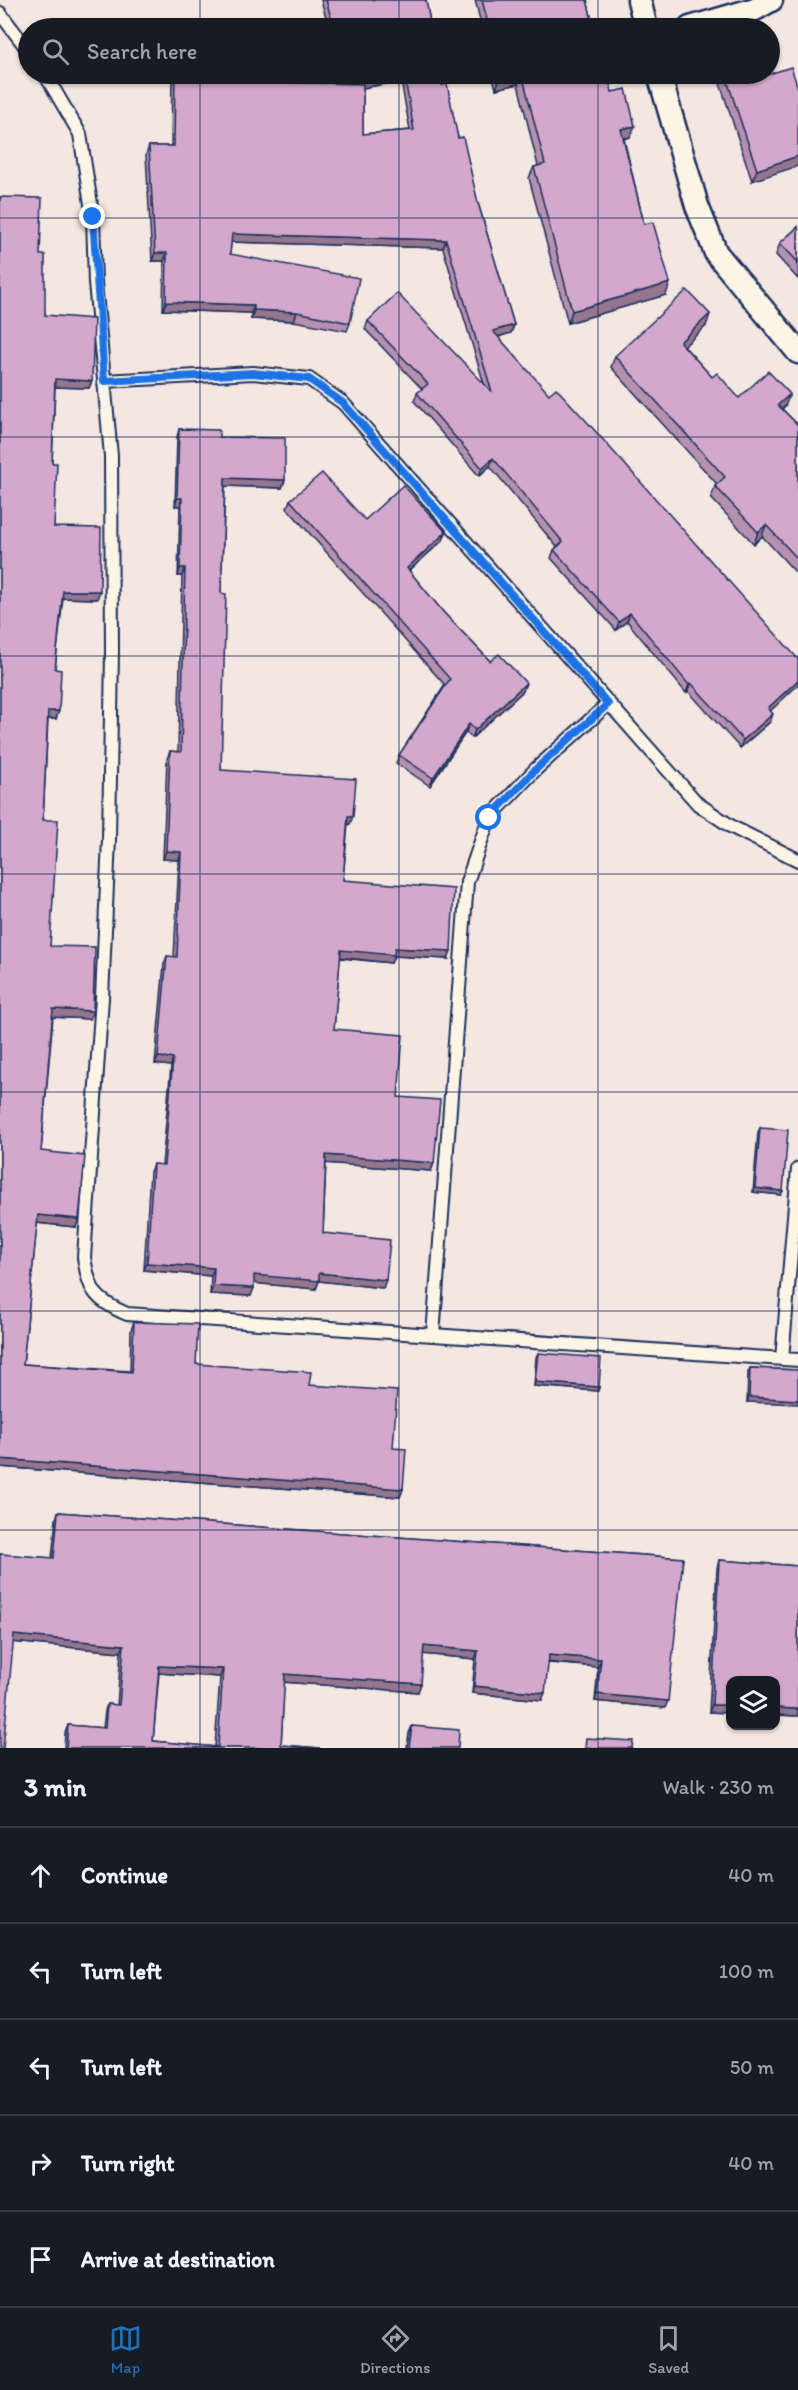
<!DOCTYPE html>
<html lang="en">
<head>
<meta charset="utf-8">
<style>
  :root { --surface:#171b24; --page:#20242c; --text:#f1f3f6; --muted:#9ea1a6; --line:#363941; --accent:#1f6fb2 }
  body { margin:0; font-family:Itim,sans-serif; background:var(--page); color:var(--text) }
  .controls { position:absolute; right:18px; bottom:18px; display:grid; overflow:hidden; border-radius:12px; box-shadow:0 2px 4px #0004 }
  .controls button { width:54px; height:54px; display:grid; place-items:center; padding:0; border:0; border-bottom:2px solid var(--line); background:var(--surface); color:var(--text); font:30px sans-serif }
  .stop { position:absolute; width:18px; height:18px; margin:-14px; border:4px solid #1a73e8; border-radius:50%; background:#fff }
  .stop.end { background:#1a73e8; border-color:#fff; box-shadow:0 2px 6px #0008 }
  .list { margin:0; padding:0; list-style:none }
  h2 { display:flex; justify-content:space-between; align-items:center; height:78px; margin:0; padding:0 24px; font-size:26px }
  h2 small { font-size:20px; font-weight:400; color:var(--muted) }
  .list li { display:grid; grid-template-columns:39px 1fr auto; gap:18px; align-items:center; box-sizing:border-box; height:96px; padding:0 24px; border-top:2px solid var(--line) }
  .list b { display:block; font-size:22px; white-space:nowrap }
  .list em { font-size:20px; font-style:normal; color:var(--muted) }
  .icon { flex:none; width:33px; height:33px; fill:none; stroke:currentColor; stroke-width:2; stroke-linecap:round; stroke-linejoin:round }
  .map { position:relative; flex:none; width:798px; height:1748px; overflow:hidden }
  .search { position:absolute; background:var(--surface); box-shadow:0 2px 4px #0004; left:18px; right:18px; top:18px; height:66px; display:flex; align-items:center; gap:15px; box-sizing:border-box; padding:0 21px; border-radius:33px; color:var(--muted); font-size:22px }
  .sheet { height:558px; background:var(--surface) }
  nav { display:flex; justify-content:space-around; align-items:center; box-sizing:border-box; height:84px; border-top:2px solid var(--line); background:var(--surface); font-size:16px; color:var(--muted) }
  nav a { display:grid; justify-items:center; gap:3px }
  nav .on { color:var(--accent) }
  .map>svg:first-child { display:block }
  .lines { fill:none; stroke-linecap:round; stroke-linejoin:round }
  .lane-casing { stroke:#1b2f5e; stroke-width:16 }
  .street-casing { stroke:#1b2f5e; stroke-width:27 }
  .lane { stroke:#fcf5e5; stroke-width:12 }
  .street { stroke:#fcf5e5; stroke-width:22 }
  .wall { fill:#b690af; stroke:#1b2f5e; stroke-width:1.5; fill-rule:evenodd }
  .shaded-wall { fill:#94768f; stroke:#1b2f5e; stroke-width:1.5 }
  .building { fill:#d4a8cc; stroke:#1b2f5e; stroke-width:1.5; fill-rule:evenodd }
  .route { stroke:#1a73e8; stroke-width:8 }
  .grid { fill:none; stroke:#1b2f5e; stroke-width:1.5; stroke-opacity:0.55 }
</style>
</head>
<body>
<div class="map">
<svg width="798" height="1748" viewBox="0 0 798 1748">
  <rect width="100%" height="100%" fill="#f4e6e0"/>
  <filter id="ink" filterUnits="userSpaceOnUse"><feTurbulence type="fractalNoise" baseFrequency=".0167" numOctaves="2"/><feDisplacementMap in="SourceGraphic" scale="12" xChannelSelector="R" yChannelSelector="G"/><feConvolveMatrix kernelMatrix="1 2 1 2 8 2 1 2 1" color-interpolation-filters="sRGB"/></filter>
  <g filter="url(#ink)">
    <g class="lines">
      <defs>
        <g id="lane">
          <path d="M0,13L28,50"/>
          <path d="M45,74L80,134L93,217L95,282L111,456L112,652L109,839L102,998L84,1257C89,1290 94,1300 127,1314L798,1360"/>
          <path d="M104,381L253,373L309,379L343,403L698,804L732,827L798,860"/>
          <path d="M433,1335L467,882L489,818L536,769L608,704"/>
          <path d="M782,1359L798,1169"/>
        </g>
        <g id="street">
          <path d="M639,0L646,28"/>
          <path d="M690,28L755,9L771,0"/>
          <path d="M659,74L697,206L716,253L798,352"/>
        </g>
      </defs>
      <!-- lane casing -->
      <use href="#lane" class="lane-casing"/>
      <!-- street casing -->
      <use href="#street" class="street-casing"/>
      <!-- lane -->
      <use href="#lane" class="lane"/>
      <!-- street -->
      <use href="#street" class="street"/>
    </g>
    <!-- wall -->
    <g class="wall">
      <path d="M321,0H426L431,28H329Z"/>
      <path d="M475,0H587L594,28H482Z"/>
      <path d="M172,74H273V82L344,83L342,74H440L442,85L478,203L514,325L511,333L498,337L770,711V722L740,748L688,691L686,693L627,621L616,630L551,558L554,550L557,547L490,466L479,476L414,401L417,393L422,389L365,329L368,321L484,384L443,248L231,242L230,254L350,323L347,331L294,321L251,319V313L163,310L164,261H152L146,155L149,146H171ZM401,81L410,130L363,134V88Z"/>
      <path d="M492,74H607L612,92L630,137L624,139L644,224L666,295L568,323L529,178L534,167L538,166L518,84L496,89Z"/>
      <path d="M717,74H759L760,77L798,88L752,181Z"/>
      <path d="M0,197L40,255L45,315L92,381L89,388L55,387L52,463L54,527L97,599L63,598L55,669L56,719H48L43,820L50,946L93,1011L90,1019L53,1017L41,1151L76,1227L37,1223L23,1364L130,1371L131,1330L134,1322L196,1364L309,1385L393,1448L403,1489L400,1497L0,1467Z"/>
      <path d="M798,227V279L776,255L780,243Z"/>
      <path d="M706,326L684,346L712,377L739,398L785,406L782,409L798,425V575L762,536L754,544L711,498L715,486L717,484L611,367L615,356Z"/>
      <path d="M179,429L219,437L285,480L282,488L225,486L221,593V770L350,824H348L343,880L448,959L394,956L391,963L340,958L334,1029L398,1097L434,1163L431,1171L326,1163L323,1233L383,1288L319,1281L316,1289L254,1283L251,1296L210,1294L211,1276L144,1270L150,1172L153,1164L162,1165L171,1066L155,1064L164,964L167,956L174,957L179,860L163,859L167,759L170,751L178,752L182,576H178L180,506H175L177,437Z"/>
      <path d="M290,500L365,520L446,532L443,540L409,571L444,613L490,661L523,691L472,738L466,732L430,786L396,763L399,755L445,685L287,508Z"/>
      <path d="M760,1128L781,1195L753,1192L758,1132Z"/>
      <path d="M538,1353L599,1387L598,1391L534,1386L536,1357Z"/>
      <path d="M750,1368L798,1370L747,1402L748,1372Z"/>
      <path d="M58,1512L683,1558L665,1708L595,1701L598,1667L548,1663L542,1700L472,1693L475,1659L423,1654L418,1692L284,1682L281,1745L320,1748H64L65,1733L68,1725L103,1728L105,1711L107,1704L117,1705L121,1652L13,1642L0,1554L52,1558L56,1519ZM159,1673L220,1677L215,1747L153,1741Z"/>
      <path d="M719,1560L798,1566V1716L776,1715L730,1680V1713L709,1712L717,1568Z"/>
      <path d="M412,1726L458,1748H407L409,1733Z"/>
    </g>
    <!-- shaded-wall -->
    <g class="shaded-wall">
      <path d="M403,74L401,81L346,91L349,83Z"/>
      <path d="M516,74H521L518,84L496,89L500,78Z"/>
      <path d="M635,126L630,137L617,140L621,129Z"/>
      <path d="M798,156V166L752,181L757,170Z"/>
      <path d="M232,234L446,240L443,248L229,242Z"/>
      <path d="M155,253H167L164,261H152Z"/>
      <path d="M670,283L666,295L568,323L572,311Z"/>
      <path d="M166,302L254,305L251,313L163,310Z"/>
      <path d="M254,310L297,312L294,321L251,319Z"/>
      <path d="M710,314L706,326L676,354L680,342Z"/>
      <path d="M514,325L511,333L490,339L493,331Z"/>
      <path d="M55,379L92,381L89,388L52,387Z"/>
      <path d="M790,394L785,406L774,416L778,405Z"/>
      <path d="M493,458L490,466L479,476L482,468Z"/>
      <path d="M225,478L285,480L282,488L222,486Z"/>
      <path d="M177,498H182L180,506H175Z"/>
      <path d="M766,525L762,536L754,544L758,532Z"/>
      <path d="M446,532L443,540L404,575L407,568Z"/>
      <path d="M180,568H185L182,576H178Z"/>
      <path d="M63,591H100L97,599L61,598Z"/>
      <path d="M630,613L627,621L616,630L619,622Z"/>
      <path d="M798,680V685L765,716L768,708Z"/>
      <path d="M526,683L523,691L472,738L475,730Z"/>
      <path d="M691,683L688,691L686,693L689,685Z"/>
      <path d="M48,711H59L56,719H45Z"/>
      <path d="M773,714L770,722L740,748L743,740Z"/>
      <path d="M469,724L466,732L430,786L433,778Z"/>
      <path d="M348,816H353L350,824H345Z"/>
      <path d="M166,851L181,852L179,860L163,859Z"/>
      <path d="M395,948L451,951L448,959L394,956L391,963L338,957L341,950Z"/>
      <path d="M53,1009L93,1011L90,1019L50,1017Z"/>
      <path d="M158,1057L173,1058L171,1066L155,1064Z"/>
      <path d="M326,1155L434,1163L431,1171L323,1163Z"/>
      <path d="M755,1188L783,1191L781,1195L753,1192Z"/>
      <path d="M38,1215L79,1219L76,1227L35,1223Z"/>
      <path d="M147,1263L214,1268L211,1276L144,1270Z"/>
      <path d="M319,1273L386,1280L383,1288L319,1281L316,1289L251,1283L254,1275Z"/>
      <path d="M213,1286L254,1288L251,1296L210,1294Z"/>
      <path d="M535,1382L599,1387L598,1391L534,1386Z"/>
      <path d="M749,1397L798,1400V1404L747,1402Z"/>
      <path d="M0,1459L403,1489L400,1497L0,1467Z"/>
      <path d="M14,1635L124,1645L121,1652L11,1642Z"/>
      <path d="M424,1646L478,1651L475,1659L421,1654Z"/>
      <path d="M549,1655L601,1659L598,1667L546,1662Z"/>
      <path d="M159,1666L223,1669L220,1677L157,1673Z"/>
      <path d="M285,1674L421,1684L418,1692L282,1682Z"/>
      <path d="M474,1686L545,1693L542,1700L472,1693Z"/>
      <path d="M597,1694L668,1701L665,1708L595,1701Z"/>
      <path d="M712,1705H730V1713L709,1712Z"/>
      <path d="M776,1708L798,1709V1716L776,1715Z"/>
    </g>
    <!-- building -->
    <g class="building">
      <path d="M326,0H426L431,28H334Z"/>
      <path d="M482,0H587L594,28H489Z"/>
      <path d="M791,67L798,88V156L757,170L725,74H759L760,77Z"/>
      <path d="M175,74H273V82L363,84V134L414,130L404,74H440L442,85L447,84L458,138L463,137L478,203L514,325L493,331L549,394L556,388L589,424L798,659V680L768,708L773,714L743,740L691,683L689,685L630,613L619,622L554,550L563,542L493,458L482,468L417,393L428,384L368,321L397,293L492,392L446,240L232,234L230,254L359,278L350,323L297,312L254,310V305L166,302L167,253H155L149,146H174Z"/>
      <path d="M347,74H402L349,83Z"/>
      <path d="M499,74H516L500,78Z"/>
      <path d="M522,74H607L612,92L626,89L635,126L621,129L644,224L653,222L670,283L572,311L534,167L545,164Z"/>
      <path d="M0,197L42,198L40,255H45V315L94,319L92,381L55,379L52,463H57L54,527L101,528L100,591H63L55,669L61,670L59,711H48L43,820H58L50,946L95,947L93,1011L53,1009L41,1151L85,1156L79,1219L38,1215L23,1364L132,1372L134,1322L198,1324L196,1364L311,1372L309,1385L397,1391L393,1448L406,1449L403,1489L0,1459Z"/>
      <path d="M798,227V262L780,243Z"/>
      <path d="M687,290L710,314L680,342L712,377L717,373L739,398L768,371L790,394L778,405L798,425V559L766,525L758,532L715,486L725,477L615,356Z"/>
      <path d="M179,429L219,430V437L285,438V480L225,478L221,593L226,594L221,770L356,779L353,816H348L343,880L454,889L451,951L395,948L394,955L341,950L334,1029L403,1035L398,1097L440,1100L434,1163L326,1155L323,1233L390,1240L386,1280L319,1273V1281L254,1275V1288L213,1286L214,1268L147,1263L153,1164L164,1165L173,1058L158,1057L167,956L177,957L181,852L166,851L170,751L181,752L185,568H180L182,498H177Z"/>
      <path d="M322,473L365,520L403,485L446,532L407,568L444,613L490,661L499,654L526,683L475,730L469,724L433,778L399,755L450,679L290,500Z"/>
      <path d="M760,1128L788,1130L783,1191L755,1188Z"/>
      <path d="M538,1353L601,1358L599,1387L535,1382Z"/>
      <path d="M750,1368L798,1370V1400L749,1397Z"/>
      <path d="M58,1512L683,1558L668,1701L597,1694L601,1659L549,1655L545,1693L474,1686L478,1651L424,1646L421,1684L285,1674L281,1745L320,1748H66L68,1725L105,1728L107,1704L119,1705L124,1645L14,1635L3,1748H0V1554L54,1558ZM159,1666L223,1669L218,1747L153,1741Z"/>
      <path d="M719,1560L798,1566V1709L776,1708V1680H730V1705H712Z"/>
      <path d="M412,1726L459,1730L458,1748H409Z"/>
      <path d="M586,1738L633,1741L632,1748H585Z"/>
    </g>
  </g>
  <g class="lines" filter="url(#ink)">
    <!-- route -->
    <path class="route" d="M93,217L104,381L253,373L309,379L343,403L608,704L536,769L489,818"/>
  </g>
  <!-- grid -->
  <path class="grid" d="M200,0V28M399,0V28M598,0V28M200,74V1748M399,74V1748M598,74V1748M0,218H798M0,437H798M0,656H798M0,874H798M0,1092H798M0,1311H798M0,1530H798"/>
</svg>
<div class="controls">
<button><svg class="icon" aria-label="layers" viewBox="0 0 24 24"><path d="M12 4l9 5-9 5-9-5zM3 14l9 5 9-5"/></svg></button>
</div>
<div class="stop" style="left:489px;top:818px"></div>
<div class="stop end" style="left:93px;top:217px"></div>
<div class="search"><svg class="icon" aria-label="search" viewBox="0 0 24 24"><circle cx="10" cy="10" r="6"/><path d="M15 15l6 6"/></svg>Search here</div>
</div>
<section class="sheet">
<h2>3 min<small>Walk · 230 m</small></h2>
<ul class="list">
<li><svg class="icon" aria-label="ahead" viewBox="0 0 24 24"><path d="M12 20V5M6 11l6-6 6 6"/></svg><div><b>Continue</b></div><em>40 m</em></li>
<li><svg class="icon" aria-label="left" viewBox="0 0 24 24"><path d="M17 20v-9H6M10 6l-5 5 5 5"/></svg><div><b>Turn left</b></div><em>100 m</em></li>
<li><svg class="icon" aria-label="left" viewBox="0 0 24 24"><path d="M17 20v-9H6M10 6l-5 5 5 5"/></svg><div><b>Turn left</b></div><em>50 m</em></li>
<li><svg class="icon" aria-label="right" viewBox="0 0 24 24"><path d="M7 20v-9h11M14 6l5 5-5 5"/></svg><div><b>Turn right</b></div><em>40 m</em></li>
<li><svg class="icon" aria-label="arrive" viewBox="0 0 24 24"><path d="M6 21V4h12l-3 4 3 4H6"/></svg><div><b>Arrive at destination</b></div></li>
</ul>
</section>
<nav>
<a class="on"><svg class="icon" aria-label="map" viewBox="0 0 24 24"><path d="M3 6l6-2 6 2 6-2v14l-6 2-6-2-6 2zM9 4v14M15 6v14"/></svg>Map</a>
<a><svg class="icon" aria-label="directions" viewBox="0 0 24 24"><path d="M12 3l9 9-9 9-9-9zM9 14v-3h6M13 9l2 2-2 2"/></svg>Directions</a>
<a><svg class="icon" aria-label="saved" viewBox="0 0 24 24"><path d="M7 4h10v16l-5-4-5 4z"/></svg>Saved</a>
</nav>
</body>
</html>
